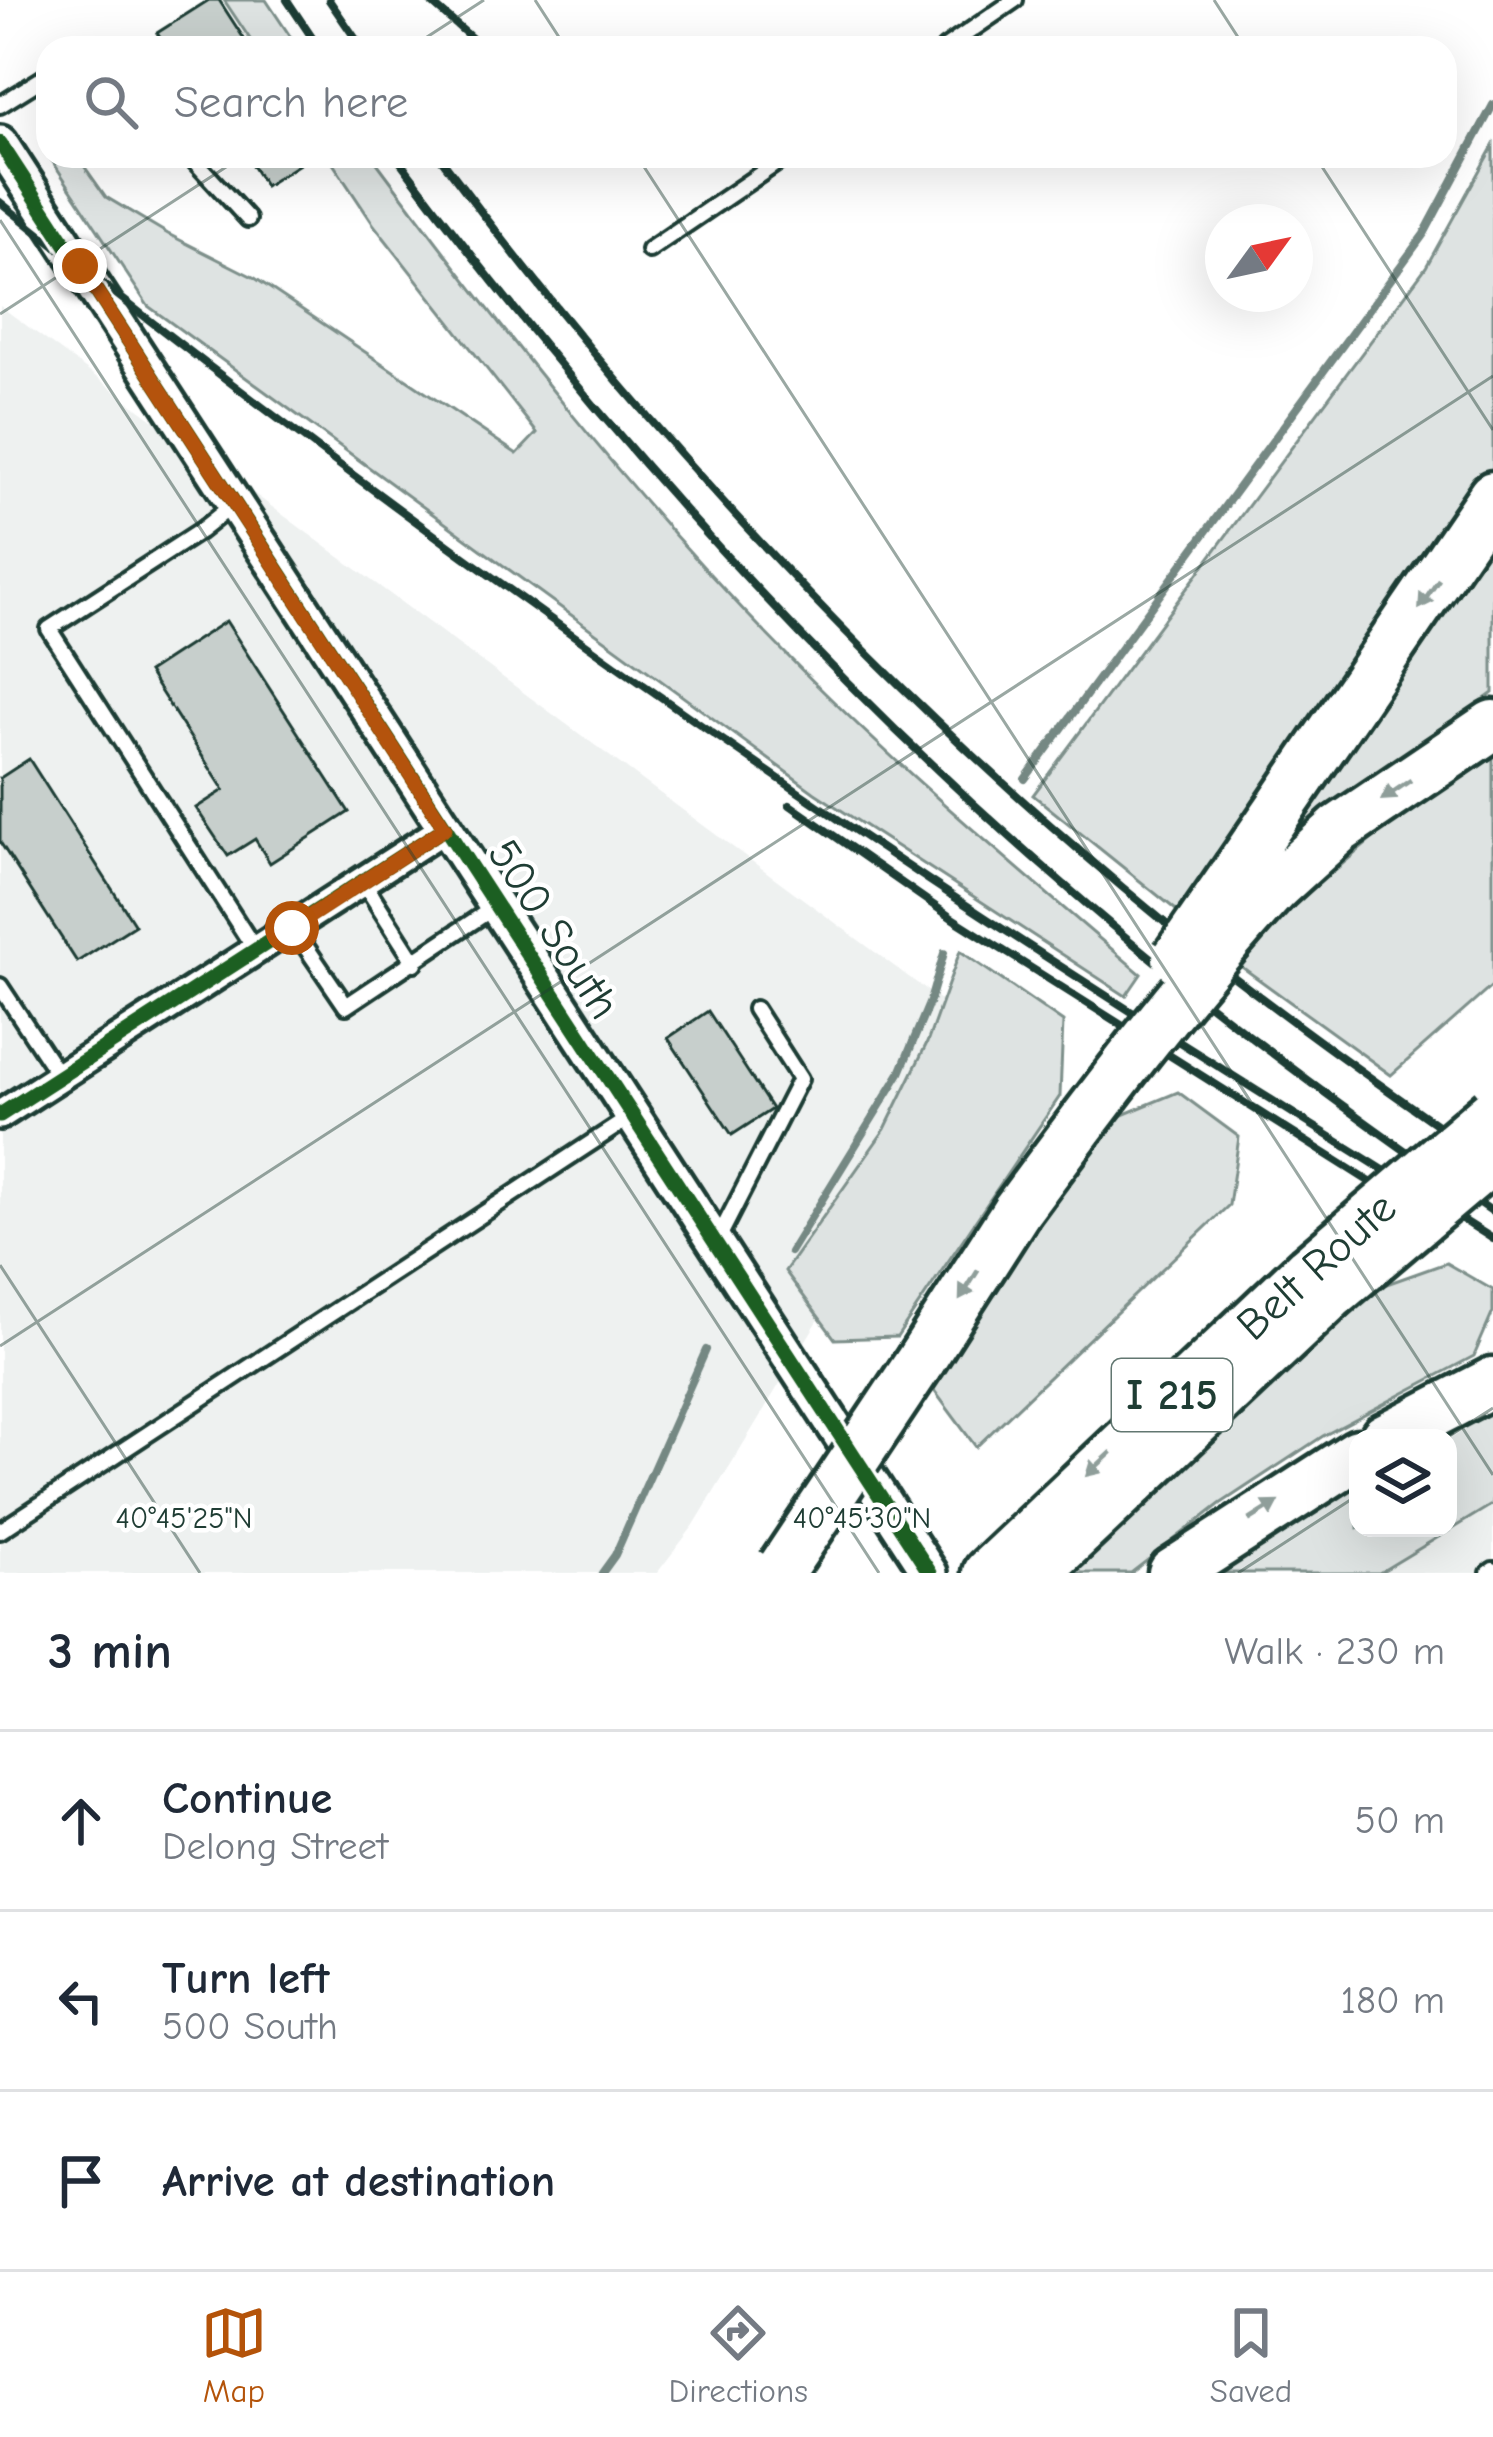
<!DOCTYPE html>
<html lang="en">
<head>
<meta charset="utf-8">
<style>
  :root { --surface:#fff; --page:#f6f6f7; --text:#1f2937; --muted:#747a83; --line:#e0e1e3; --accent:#b45309 }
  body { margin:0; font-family:"Comic Neue",sans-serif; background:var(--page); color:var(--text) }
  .controls { position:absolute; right:36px; bottom:36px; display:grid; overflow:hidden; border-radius:24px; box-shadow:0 12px 48px #0002 }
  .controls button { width:108px; height:108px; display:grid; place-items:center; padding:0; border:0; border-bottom:3px solid var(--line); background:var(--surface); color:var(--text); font:60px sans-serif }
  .compass { position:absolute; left:1205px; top:204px; width:108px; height:108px; border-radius:50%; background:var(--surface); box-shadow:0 12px 48px #0002; rotate:57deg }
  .stop { position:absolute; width:36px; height:36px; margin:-27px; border:9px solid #b45309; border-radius:50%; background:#fff }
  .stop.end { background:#b45309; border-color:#fff; box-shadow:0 3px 12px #0008 }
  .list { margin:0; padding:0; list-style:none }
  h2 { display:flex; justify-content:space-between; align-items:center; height:156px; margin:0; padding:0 48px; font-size:51px }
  h2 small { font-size:39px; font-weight:400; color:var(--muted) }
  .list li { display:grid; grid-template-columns:78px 1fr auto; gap:36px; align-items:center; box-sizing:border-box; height:180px; padding:0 48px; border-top:3px solid var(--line) }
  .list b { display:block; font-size:45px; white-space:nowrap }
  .list p { margin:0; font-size:39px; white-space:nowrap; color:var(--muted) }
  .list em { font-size:39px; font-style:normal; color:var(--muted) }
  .icon { flex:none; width:66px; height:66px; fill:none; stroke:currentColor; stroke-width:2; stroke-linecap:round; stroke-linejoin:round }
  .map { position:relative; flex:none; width:1493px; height:1573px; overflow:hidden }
  .search { position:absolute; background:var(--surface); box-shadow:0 12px 48px #0002; left:36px; right:36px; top:36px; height:132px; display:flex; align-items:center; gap:30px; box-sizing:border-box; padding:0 42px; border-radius:36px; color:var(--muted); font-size:45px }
  .sheet { height:696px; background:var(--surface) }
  nav { display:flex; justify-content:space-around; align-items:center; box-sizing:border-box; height:168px; border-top:3px solid var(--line); background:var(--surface); font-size:33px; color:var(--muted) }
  nav a { display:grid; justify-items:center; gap:6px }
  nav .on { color:var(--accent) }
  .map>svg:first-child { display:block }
  .built { fill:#eef1f0 }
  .green { fill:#dee3e2; stroke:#7e908b; stroke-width:3 }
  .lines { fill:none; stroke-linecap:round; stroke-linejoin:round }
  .stream { stroke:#758883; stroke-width:8 }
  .building { fill:#c7cfcc; stroke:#1f3d34; stroke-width:3 }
  .service-casing { stroke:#1f3d34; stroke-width:22 }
  .minor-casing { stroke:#1f3d34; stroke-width:36 }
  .tertiary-casing { stroke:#1f3d34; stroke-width:42 }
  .motorway-casing { stroke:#1f3d34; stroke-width:57 }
  .service { stroke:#fff; stroke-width:14 }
  .minor { stroke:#fff; stroke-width:27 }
  .tertiary { stroke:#fff; stroke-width:33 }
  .motorway { stroke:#fff; stroke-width:48 }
  .rail { stroke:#1f3d34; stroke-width:8 }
  .motorway-bridge-casing { stroke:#1f3d34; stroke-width:57; stroke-linecap:butt }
  .motorway-bridge { stroke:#fff; stroke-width:48 }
  .cycleway-casing { stroke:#fff; stroke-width:22 }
  .cycleway { stroke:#1b5e20; stroke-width:15 }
  .oneway { fill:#8f9e9a }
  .route { stroke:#b45309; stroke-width:15 }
  .ticks { fill:none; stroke:#1f3d34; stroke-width:3; stroke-opacity:0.45 }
  .labels { text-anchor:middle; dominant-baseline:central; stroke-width:9; stroke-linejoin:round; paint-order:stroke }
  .shield { fill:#fff; stroke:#627771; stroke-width:3 }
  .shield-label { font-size:42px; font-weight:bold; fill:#1f3d34 }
  .street-label { font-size:45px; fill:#1f3d34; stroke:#fff }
  .ticks-label { font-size:30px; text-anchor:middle; fill:#1f3d34; stroke:#fff; stroke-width:9; stroke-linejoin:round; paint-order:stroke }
</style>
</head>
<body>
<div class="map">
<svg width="1493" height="1573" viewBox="0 0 1493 1573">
  <rect width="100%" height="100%" fill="#fff"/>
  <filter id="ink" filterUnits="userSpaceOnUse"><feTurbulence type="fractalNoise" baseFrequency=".00833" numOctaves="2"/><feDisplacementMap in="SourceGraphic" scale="24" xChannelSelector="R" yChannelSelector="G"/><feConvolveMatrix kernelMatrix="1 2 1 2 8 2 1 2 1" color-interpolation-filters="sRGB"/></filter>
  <g filter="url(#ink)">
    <!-- built -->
    <g class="built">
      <path d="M0,306L990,1037L694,1525L657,1573H0Z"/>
      <path d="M1493,1467V1573H1289L1448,1528Z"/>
    </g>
    <!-- green -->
    <g class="green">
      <path d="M224,0H266L298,48H256Z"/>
      <path d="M1493,146V468L1191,922L1033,795L1426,267Z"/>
      <path d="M49,156H77L106,197L168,234L255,278L517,454L537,433L374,225L328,156H372C500,328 633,499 784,652C896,767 1019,870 1141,974L1126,996L815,793L148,306Z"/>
      <path d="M1493,525V693L1393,765L1258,878Z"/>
      <path d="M1493,738V985L1391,1075L1239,965L1279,917Z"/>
      <path d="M960,951L1063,1022L1060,1096L897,1337L835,1339L785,1271L885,1129L927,1043Z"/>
      <path d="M1178,1092L1239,1137L1229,1205L976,1447L927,1381L1098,1125Z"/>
      <path d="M1446,1263L1493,1290V1312L1474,1356L1323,1436L1220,1504L1131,1573H1071L1364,1292Z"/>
      <path d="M1493,1398V1504L1379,1573H1210L1358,1472V1528H1448V1438H1417Z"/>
    </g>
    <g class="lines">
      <!-- stream -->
      <g class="stream">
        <path d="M1025,779L1424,234L1493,105"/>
        <path d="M790,1252L900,1073L930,1001L944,953"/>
        <path d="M602,1573L615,1555L706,1350"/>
      </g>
    </g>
    <!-- building -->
    <g class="building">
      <path d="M209,0H219L250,48H167L157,33Z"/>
      <path d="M246,156H312L265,186Z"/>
      <path d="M226,621L349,812L270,863L255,839L228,856L196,808L224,790L148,672Z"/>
      <path d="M29,759L135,925L77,962L0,842V778Z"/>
      <path d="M708,1011L772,1109L732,1135L668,1038Z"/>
    </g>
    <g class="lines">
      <defs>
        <g id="service">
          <path d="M945,48L1015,0"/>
          <path d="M0,105L48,75"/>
          <path d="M190,156L248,219"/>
          <path d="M649,250L787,156"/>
          <path d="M234,504L200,531L49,629L256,951"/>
          <path d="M364,883L415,963"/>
          <path d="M293,928L346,1006L496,906"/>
          <path d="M0,986L60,1077"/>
          <path d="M718,1239L800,1079L755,1009"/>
          <path d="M0,1531L632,1116"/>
          <path d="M1489,1573L1493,1570"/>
        </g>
        <path id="minor" d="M0,1115L445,828"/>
        <path id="tertiary" d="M0,143L930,1573"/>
        <g id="motorway">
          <path d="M1239,868L1493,496"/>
          <path d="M1274,888L1339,829L1493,725"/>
          <path d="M921,1360L1017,1210"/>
          <path d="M1385,1438L1493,1382"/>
          <path d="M988,1573L1308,1270"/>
          <path d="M1036,1573L1330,1296"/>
          <path d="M1173,1573L1358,1454"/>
        </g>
      </defs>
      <!-- service casing -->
      <use href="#service" class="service-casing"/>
      <!-- minor casing -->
      <use href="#minor" class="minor-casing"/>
      <!-- tertiary casing -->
      <use href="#tertiary" class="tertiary-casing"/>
      <!-- motorway casing -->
      <use href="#motorway" class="motorway-casing"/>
      <!-- service -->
      <use href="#service" class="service"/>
      <!-- minor -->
      <use href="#minor" class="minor"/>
      <!-- tertiary -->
      <use href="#tertiary" class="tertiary"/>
      <!-- motorway -->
      <use href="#motorway" class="motorway"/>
      <!-- rail -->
      <g class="rail">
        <path d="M287,0L319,48"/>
        <path d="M329,0L362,48"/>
        <path d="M428,0L483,48"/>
        <path d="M396,156C597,425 820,675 1075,894C1207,1009 1349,1113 1493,1212"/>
        <path d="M439,156C649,438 891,698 1163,921C1269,1007 1381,1086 1493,1164"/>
        <path d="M0,202C298,442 611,668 930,881C1115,1004 1305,1120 1493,1239"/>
        <path d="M790,805L952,918L1424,1216"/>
      </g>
      <defs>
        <g id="motorway-bridge">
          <path d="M1177,958L1239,868"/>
          <path d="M1017,1210C1099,1099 1181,990 1274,888"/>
          <path d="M1308,1270L1493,1112"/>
          <path d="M1330,1296L1493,1158"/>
          <path d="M783,1567L921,1360"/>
        </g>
      </defs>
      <!-- motorway-bridge casing -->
      <use href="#motorway-bridge" class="motorway-bridge-casing"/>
      <!-- motorway-bridge -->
      <use href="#motorway-bridge" class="motorway-bridge"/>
      <defs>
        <g id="cycleway">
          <path d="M0,143L930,1573"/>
          <path d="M0,1115L445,828"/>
        </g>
      </defs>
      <!-- cycleway casing -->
      <use href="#cycleway" class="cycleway-casing"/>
      <!-- cycleway -->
      <use href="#cycleway" class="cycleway"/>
    </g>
    <!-- one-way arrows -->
    <defs><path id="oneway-solid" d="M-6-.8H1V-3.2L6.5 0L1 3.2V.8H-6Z" transform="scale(3)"/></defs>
    <g class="oneway">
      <use href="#oneway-solid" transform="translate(1429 594) rotate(124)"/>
      <use href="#oneway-solid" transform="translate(1396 790) rotate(146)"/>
      <use href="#oneway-solid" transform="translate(969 1285) rotate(122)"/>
      <use href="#oneway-solid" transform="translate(1099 1464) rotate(137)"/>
      <use href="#oneway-solid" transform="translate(1264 1511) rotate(-32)"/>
    </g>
  </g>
  <g class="lines" filter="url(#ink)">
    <!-- route -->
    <path class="route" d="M80,266L445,828L292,928"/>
  </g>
  <!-- ticks -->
  <path class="ticks" d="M535,0L566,48M1214,0L1245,48M410,48L484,0M637,156L1493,1475M1315,156L1493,430M0,220L879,1573M0,314L243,156M0,1265L200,1573M0,1346L1493,376M1446,1438L1493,1408M1238,1573L1358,1495"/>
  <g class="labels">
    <!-- shield labels -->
    <rect class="shield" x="1112" y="1359" width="120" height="72" rx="9"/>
    <g class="shield-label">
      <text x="1172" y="1395">I 215</text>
    </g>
    <!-- street labels -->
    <g class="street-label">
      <text transform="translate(554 929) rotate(57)">500 South</text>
      <text transform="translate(1316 1266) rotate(-42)">Belt Route</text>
    </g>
  </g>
  <g class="ticks-label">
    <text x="184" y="1528">40°45'25"N</text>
    <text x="862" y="1528">40°45'30"N</text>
  </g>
</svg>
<div class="controls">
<button><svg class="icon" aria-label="layers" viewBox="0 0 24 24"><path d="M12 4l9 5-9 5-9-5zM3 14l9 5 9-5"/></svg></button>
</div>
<svg class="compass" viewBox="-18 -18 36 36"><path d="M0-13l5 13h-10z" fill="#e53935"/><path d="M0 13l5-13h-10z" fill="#747a83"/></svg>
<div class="stop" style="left:292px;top:928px"></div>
<div class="stop end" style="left:80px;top:266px"></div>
<div class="search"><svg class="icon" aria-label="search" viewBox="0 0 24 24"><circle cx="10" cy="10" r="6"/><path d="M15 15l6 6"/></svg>Search here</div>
</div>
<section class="sheet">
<h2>3 min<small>Walk · 230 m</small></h2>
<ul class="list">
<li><svg class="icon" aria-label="ahead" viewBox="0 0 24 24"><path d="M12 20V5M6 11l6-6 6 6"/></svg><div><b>Continue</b><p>Delong Street</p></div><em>50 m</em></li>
<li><svg class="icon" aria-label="left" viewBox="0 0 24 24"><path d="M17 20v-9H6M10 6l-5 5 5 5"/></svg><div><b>Turn left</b><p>500 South</p></div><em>180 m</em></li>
<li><svg class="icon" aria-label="arrive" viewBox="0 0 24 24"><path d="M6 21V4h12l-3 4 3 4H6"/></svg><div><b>Arrive at destination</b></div></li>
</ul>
</section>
<nav>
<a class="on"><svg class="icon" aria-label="map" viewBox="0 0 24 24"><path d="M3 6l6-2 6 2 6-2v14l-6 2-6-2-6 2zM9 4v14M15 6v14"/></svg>Map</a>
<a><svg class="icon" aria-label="directions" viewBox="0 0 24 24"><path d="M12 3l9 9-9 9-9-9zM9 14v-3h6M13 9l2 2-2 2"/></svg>Directions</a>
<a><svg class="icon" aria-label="saved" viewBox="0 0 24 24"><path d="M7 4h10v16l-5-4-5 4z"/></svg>Saved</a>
</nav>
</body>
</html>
